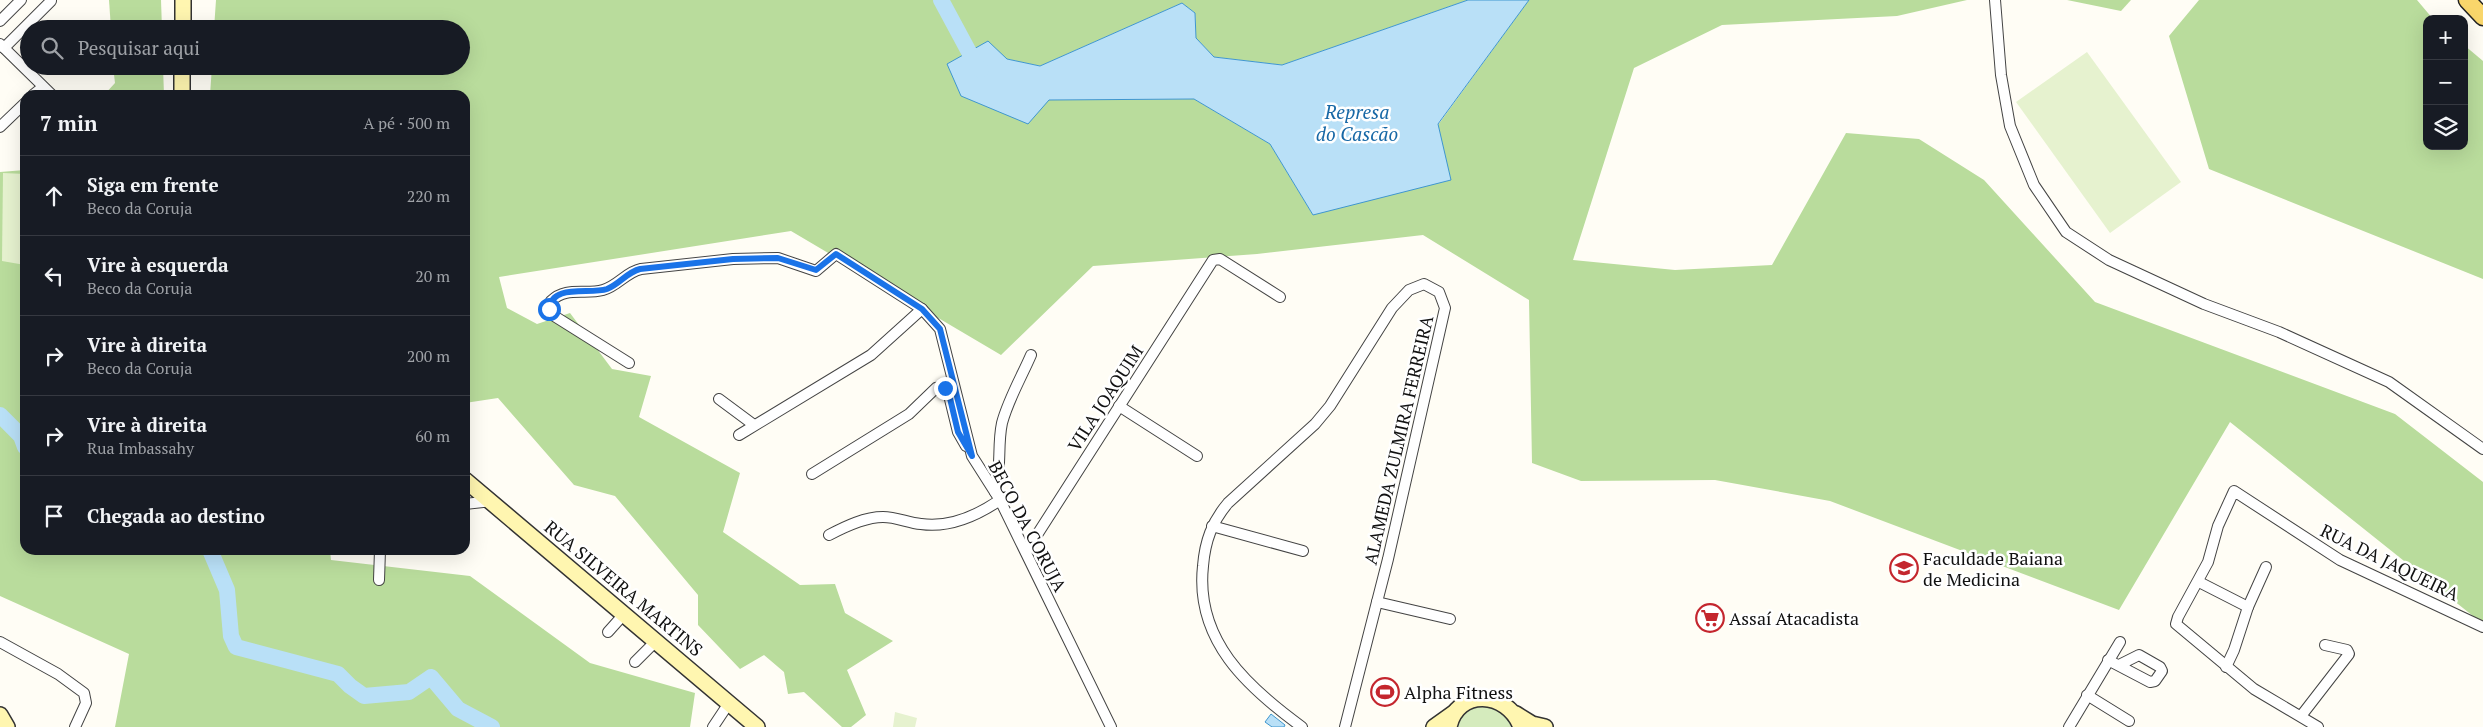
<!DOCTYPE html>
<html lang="pt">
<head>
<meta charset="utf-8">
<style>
  :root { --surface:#171b24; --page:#242831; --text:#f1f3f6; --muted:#9ea1a6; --line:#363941 }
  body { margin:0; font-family:"PT Serif",serif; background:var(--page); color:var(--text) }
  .controls { position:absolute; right:15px; top:15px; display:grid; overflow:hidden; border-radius:10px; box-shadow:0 5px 20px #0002 }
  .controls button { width:45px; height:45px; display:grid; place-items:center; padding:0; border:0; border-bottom:1px solid var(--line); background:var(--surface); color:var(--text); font:25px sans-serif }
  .stop { position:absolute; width:15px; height:15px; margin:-11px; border:4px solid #1a73e8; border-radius:50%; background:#fff }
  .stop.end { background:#1a73e8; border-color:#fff; box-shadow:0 1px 5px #0008 }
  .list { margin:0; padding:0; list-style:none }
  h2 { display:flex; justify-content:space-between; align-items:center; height:65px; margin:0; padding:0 20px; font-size:21px }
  h2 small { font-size:16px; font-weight:400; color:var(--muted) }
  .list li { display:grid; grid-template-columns:32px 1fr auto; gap:15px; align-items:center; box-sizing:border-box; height:80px; padding:0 20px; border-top:1px solid var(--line) }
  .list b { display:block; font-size:19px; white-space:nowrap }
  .list p { margin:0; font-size:16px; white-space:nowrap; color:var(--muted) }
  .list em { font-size:16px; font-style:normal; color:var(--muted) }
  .icon { flex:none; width:28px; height:28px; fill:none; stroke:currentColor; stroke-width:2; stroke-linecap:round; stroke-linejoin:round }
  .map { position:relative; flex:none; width:2483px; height:727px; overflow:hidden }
  .search { position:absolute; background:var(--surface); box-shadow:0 5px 20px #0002; left:20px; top:20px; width:450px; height:55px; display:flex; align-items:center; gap:12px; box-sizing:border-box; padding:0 18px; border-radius:28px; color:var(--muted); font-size:19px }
  .panel { position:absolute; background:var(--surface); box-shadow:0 5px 20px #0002; left:20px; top:90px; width:450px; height:465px; border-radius:15px }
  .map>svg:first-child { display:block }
  .green { fill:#d5ebbd }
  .forest { fill:#b9dc9c }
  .pitch { fill:#e6f2cf }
  .water { fill:#b9e0f7; stroke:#3f96cf }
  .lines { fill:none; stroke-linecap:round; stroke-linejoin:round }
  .river { stroke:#b9e0f7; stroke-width:16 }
  .street-casing { stroke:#444; stroke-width:12 }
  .secondary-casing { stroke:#333; stroke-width:18 }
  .primary-casing { stroke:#222; stroke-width:19 }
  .street { stroke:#fff; stroke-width:10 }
  .secondary { stroke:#fff6b0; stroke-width:15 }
  .primary { stroke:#f9d66b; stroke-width:16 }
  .route { stroke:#1a73e8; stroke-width:6 }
  .labels { text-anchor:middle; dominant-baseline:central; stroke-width:5; stroke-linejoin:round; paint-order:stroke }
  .street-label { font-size:18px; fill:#111; stroke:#fff }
  .poi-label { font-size:18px; fill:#111; stroke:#fff; text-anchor:start }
  .water-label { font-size:19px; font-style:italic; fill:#1768a6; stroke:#fff }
</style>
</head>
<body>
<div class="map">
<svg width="2483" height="727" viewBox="0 0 2483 727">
  <rect width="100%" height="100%" fill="#fffdf5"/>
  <!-- green -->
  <path class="green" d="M1488,705L1505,713L1514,727H1455C1461,712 1473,706 1488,705Z"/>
  <!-- forest -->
  <g class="forest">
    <path d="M109,0H161L162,29H111Z"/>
    <path d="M216,0H1468L1282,65L1214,57L1196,38L1195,13L1182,3L1040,66L1007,59L1049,100L1194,99L1270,144L1313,215L1438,125L1529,0H1967L1897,16L1722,25L1634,68L1573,260L1675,270L1772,265L1846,133L1919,139L1984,180L2095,302L2395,414L2483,482V624L2230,422L2119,610L1830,501L1715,480L1581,481L1532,463L1529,300L1423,235L1257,254L1093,266L1001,355L791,231L499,277L507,308L537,324L570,313L612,369L651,376L639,417L740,473L723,532L800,585L835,584L845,613L893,641L847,670L866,715L851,727H842L804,692L788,694L784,672L764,655L740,669L698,625V595L615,496L574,485L498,398L465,403V95H210L212,66H461V29H214Z"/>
    <path d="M2067,0H2131L2121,11Z"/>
    <path d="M2199,0H2417L2433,19H2427V146H2464V45L2483,61V279L2209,169L2169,36Z"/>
    <path d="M113,66H163L164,95H104L115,83Z"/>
    <path d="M25,170V550H330L331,560L470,576L590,663L695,693L690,727H115L129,654L0,596V172Z"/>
  </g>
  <!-- pitch -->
  <g class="pitch">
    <path d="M2087,52L2181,182L2110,233L2016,102Z"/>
    <path d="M3,173L25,174V265L2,261Z"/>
    <path d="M895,712L917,718L915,727H893Z"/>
  </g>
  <!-- water -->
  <g class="water">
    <path d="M1468,0H1529L1438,124L1451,180L1313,215L1270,144L1194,99L1049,100L1028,124L961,96L947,64L988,41L1007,59L1040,66L1182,3L1195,13L1196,38L1214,57L1282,65Z"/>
    <path d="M1271,714L1285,725L1284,727H1272L1265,722Z"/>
  </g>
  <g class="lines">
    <!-- river -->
    <g class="river">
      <path d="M941,0L976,65L981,70"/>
      <path d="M0,415L21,436L25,447"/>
      <path d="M210,550L227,590L231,636L236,647L338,674L350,686L364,696L409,692L431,677L458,709L492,727"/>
    </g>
    <defs>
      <g id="street">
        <path d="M1995,0L2001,75L2010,126L2034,185L2066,232L2109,260L2204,304L2279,332L2389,382L2483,449"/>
        <path d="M0,21L21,0"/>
        <path d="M0,44L52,95"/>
        <path d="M4,48L51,1"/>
        <path d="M33,95L43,87"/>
        <path d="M0,127L25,103"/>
        <path d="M629,363L551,314L549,309L551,301C566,286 585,295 603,290C618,286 626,272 641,269L733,259L778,258L816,271L836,254L922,309L940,329L972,456L1000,500L1111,727"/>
        <path d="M719,399L754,425"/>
        <path d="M1119,406L1197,456"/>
        <path d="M739,435L871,355L922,309"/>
        <path d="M812,474L909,414L936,388L941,387L948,391L958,432L966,446"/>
        <path d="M995,492C1002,470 997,446 1002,423C1008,400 1022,376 1031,355"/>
        <path d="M465,504L492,501"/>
        <path d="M1212,526L1303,551"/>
        <path d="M829,535C846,526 865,517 883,517C897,517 908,523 921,524C949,528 978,515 1000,500"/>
        <path d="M1026,552L1213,260L1220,259L1280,297"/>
        <path d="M379,580L380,550"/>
        <path d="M2199,582L2248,607"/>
        <path d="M1377,602L1450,619"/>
        <path d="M608,632L625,613"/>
        <path d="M0,642L58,674L84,693L86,703L75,727"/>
        <path d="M2108,660L2150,682L2155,681L2162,671L2160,667L2139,655L2119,665"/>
        <path d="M635,662L657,640"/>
        <path d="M2226,667L2234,650L2248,607L2266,567"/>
        <path d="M2087,695L2129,721"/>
        <path d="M2301,716L2349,654L2347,650L2325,645"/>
        <path d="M713,727L729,703"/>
        <path d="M1302,727C1247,687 1195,640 1203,566C1205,541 1212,522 1228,503L1315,424L1330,406L1392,308L1409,290L1424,284L1439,292L1445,308L1388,559L1345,727"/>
        <path d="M2069,727L2120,642"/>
        <path d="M2318,727L2254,689L2176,624L2178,617L2208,562L2218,526L2234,491L2340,560L2483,627"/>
      </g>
      <g id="secondary">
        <path d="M183,29V0"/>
        <path d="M182,95V66"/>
        <path d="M465,480L757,727"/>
        <path d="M1516,714L1532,724L1545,727"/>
        <path d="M0,715L7,727"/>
        <path d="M1434,727L1455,712"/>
        <path d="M1449,727C1457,688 1507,690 1521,727"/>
      </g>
      <path id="primary" d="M2467,0L2483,17"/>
    </defs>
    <!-- street casing -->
    <use href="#street" class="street-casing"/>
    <!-- secondary casing -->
    <use href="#secondary" class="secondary-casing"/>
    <!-- primary casing -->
    <use href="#primary" class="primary-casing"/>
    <!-- street -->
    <use href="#street" class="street"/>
    <!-- secondary -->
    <use href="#secondary" class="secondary"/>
    <!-- primary -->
    <use href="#primary" class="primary"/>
  </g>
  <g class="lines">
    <!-- route -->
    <path class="route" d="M549,309C552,283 590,295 607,289C620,284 627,272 640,269L733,259L778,258L816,270L836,254L922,309L940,329L972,456L958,432L949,394L945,388"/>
  </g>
  <!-- icons -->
  <defs>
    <symbol id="university-ring" viewBox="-11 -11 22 22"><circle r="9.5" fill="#fff" stroke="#c4262e" stroke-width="1.5"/><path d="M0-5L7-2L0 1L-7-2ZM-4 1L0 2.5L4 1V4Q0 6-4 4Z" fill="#c4262e"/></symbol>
    <symbol id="supermarket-ring" viewBox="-11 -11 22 22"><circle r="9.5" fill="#fff" stroke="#c4262e" stroke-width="1.5"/><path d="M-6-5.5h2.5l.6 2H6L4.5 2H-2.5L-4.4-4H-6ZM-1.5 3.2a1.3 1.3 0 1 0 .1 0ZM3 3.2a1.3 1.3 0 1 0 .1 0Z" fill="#c4262e"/></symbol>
    <symbol id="stadium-ring" viewBox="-11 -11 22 22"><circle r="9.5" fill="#fff" stroke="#c4262e" stroke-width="1.5"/><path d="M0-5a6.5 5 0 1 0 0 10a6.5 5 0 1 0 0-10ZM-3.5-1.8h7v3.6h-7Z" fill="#c4262e"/></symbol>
  </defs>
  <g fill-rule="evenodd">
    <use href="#university-ring" x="1888" y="552" width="32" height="32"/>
    <use href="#supermarket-ring" x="1694" y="602" width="32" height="32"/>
    <use href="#stadium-ring" x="1369" y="676" width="32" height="32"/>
  </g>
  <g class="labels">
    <!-- street labels -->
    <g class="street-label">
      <text transform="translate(1105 398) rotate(-57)">VILA JOAQUIM</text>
      <text transform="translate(1398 440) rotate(-77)">ALAMEDA ZULMIRA FERREIRA</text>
      <text transform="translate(1028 526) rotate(62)">BECO DA CORUJA</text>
      <text transform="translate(2390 562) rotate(26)">RUA DA JAQUEIRA</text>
      <text transform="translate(624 588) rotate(40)">RUA SILVEIRA MARTINS</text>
    </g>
    <!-- poi labels -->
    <g class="poi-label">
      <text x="1923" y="558">Faculdade Baiana<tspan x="1923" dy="21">de Medicina</tspan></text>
      <text x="1729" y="618">Assaí Atacadista</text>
      <text x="1404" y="692">Alpha Fitness</text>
    </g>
    <!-- water labels -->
    <g class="water-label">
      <text x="1357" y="111">Represa<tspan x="1357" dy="22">do Cascão</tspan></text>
    </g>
  </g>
</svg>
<div class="controls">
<button>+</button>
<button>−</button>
<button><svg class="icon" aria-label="layers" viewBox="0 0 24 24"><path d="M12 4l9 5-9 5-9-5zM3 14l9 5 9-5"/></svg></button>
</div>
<div class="stop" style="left:549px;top:309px"></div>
<div class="stop end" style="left:945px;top:388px"></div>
<div class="search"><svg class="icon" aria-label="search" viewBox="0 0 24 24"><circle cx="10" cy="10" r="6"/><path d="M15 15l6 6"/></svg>Pesquisar aqui</div>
<section class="panel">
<h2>7 min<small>A pé · 500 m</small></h2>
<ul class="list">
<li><svg class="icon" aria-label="ahead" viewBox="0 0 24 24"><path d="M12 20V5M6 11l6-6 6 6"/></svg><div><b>Siga em frente</b><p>Beco da Coruja</p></div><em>220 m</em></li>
<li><svg class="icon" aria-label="left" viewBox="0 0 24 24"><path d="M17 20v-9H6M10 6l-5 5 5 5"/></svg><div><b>Vire à esquerda</b><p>Beco da Coruja</p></div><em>20 m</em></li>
<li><svg class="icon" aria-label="right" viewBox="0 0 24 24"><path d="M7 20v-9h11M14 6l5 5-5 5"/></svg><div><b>Vire à direita</b><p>Beco da Coruja</p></div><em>200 m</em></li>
<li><svg class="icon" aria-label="right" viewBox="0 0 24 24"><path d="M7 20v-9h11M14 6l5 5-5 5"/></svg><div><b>Vire à direita</b><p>Rua Imbassahy</p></div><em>60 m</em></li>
<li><svg class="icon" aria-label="arrive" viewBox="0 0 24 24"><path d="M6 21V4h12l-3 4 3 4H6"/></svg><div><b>Chegada ao destino</b></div></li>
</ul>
</section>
</div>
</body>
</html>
